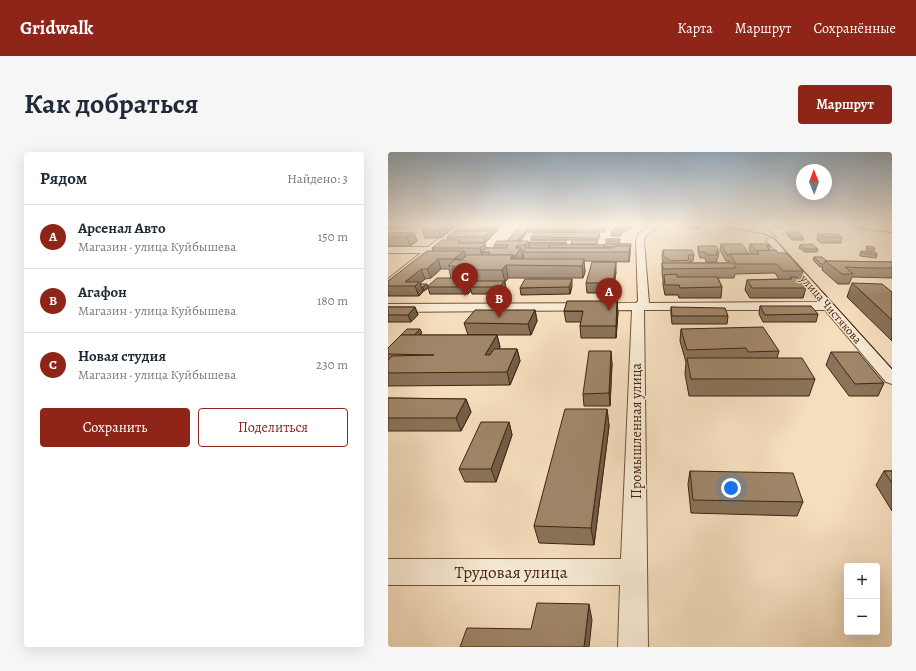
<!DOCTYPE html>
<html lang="ru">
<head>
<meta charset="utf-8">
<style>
  :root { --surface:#fff; --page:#f6f6f7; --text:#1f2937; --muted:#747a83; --line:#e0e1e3; --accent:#8f2418 }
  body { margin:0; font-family:Alegreya,serif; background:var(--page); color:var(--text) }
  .controls { position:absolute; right:12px; bottom:12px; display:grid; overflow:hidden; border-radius:4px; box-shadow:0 4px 16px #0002 }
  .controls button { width:36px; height:36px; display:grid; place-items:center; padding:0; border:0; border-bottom:1px solid var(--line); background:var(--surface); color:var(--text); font:20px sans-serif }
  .compass { position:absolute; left:408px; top:12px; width:36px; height:36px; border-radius:50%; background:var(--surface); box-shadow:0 4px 16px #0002; rotate:359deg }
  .you { position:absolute; left:343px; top:336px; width:14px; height:14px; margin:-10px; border:3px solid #fff; border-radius:50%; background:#1a73e8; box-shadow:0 0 0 6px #1a73e833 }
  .badge { display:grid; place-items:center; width:26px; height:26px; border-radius:50%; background:var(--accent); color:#fff; font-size:13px; font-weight:700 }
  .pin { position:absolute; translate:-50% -33px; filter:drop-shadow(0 1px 2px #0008) }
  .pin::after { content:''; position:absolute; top:21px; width:14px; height:12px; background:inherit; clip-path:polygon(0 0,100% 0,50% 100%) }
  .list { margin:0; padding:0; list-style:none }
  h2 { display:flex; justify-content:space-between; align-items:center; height:52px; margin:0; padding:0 16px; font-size:17px }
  h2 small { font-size:13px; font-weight:400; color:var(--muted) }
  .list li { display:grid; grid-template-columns:26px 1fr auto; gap:12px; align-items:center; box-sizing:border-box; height:64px; padding:0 16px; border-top:1px solid var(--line) }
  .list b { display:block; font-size:15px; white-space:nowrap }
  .list p { margin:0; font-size:13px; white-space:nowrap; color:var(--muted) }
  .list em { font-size:13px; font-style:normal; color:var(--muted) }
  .actions { display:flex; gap:8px; padding:12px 16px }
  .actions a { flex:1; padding:9px 0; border:1px solid var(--accent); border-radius:4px; text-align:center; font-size:14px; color:var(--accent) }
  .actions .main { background:var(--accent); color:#fff }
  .map { position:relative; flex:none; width:504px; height:495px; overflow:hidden; border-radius:4px }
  header { display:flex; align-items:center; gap:24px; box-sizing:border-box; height:56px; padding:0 20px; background:var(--accent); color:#fff }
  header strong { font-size:19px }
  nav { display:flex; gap:22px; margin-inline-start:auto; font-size:14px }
  .intro { display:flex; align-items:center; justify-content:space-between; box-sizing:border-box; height:96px; padding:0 24px }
  h1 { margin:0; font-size:28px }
  .button { padding:10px 18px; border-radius:4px; background:var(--accent); color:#fff; font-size:14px; font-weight:700 }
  main { display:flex; gap:24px; padding:0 24px }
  aside { flex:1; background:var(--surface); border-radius:4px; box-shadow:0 4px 16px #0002 }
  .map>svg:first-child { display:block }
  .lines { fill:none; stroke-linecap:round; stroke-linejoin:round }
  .street-casing { stroke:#705438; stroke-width:2 }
  .secondary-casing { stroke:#43260c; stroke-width:2 }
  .street { fill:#f8ead5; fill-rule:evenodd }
  .secondary { fill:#f8ead5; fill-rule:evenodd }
  .tram { stroke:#43260c; stroke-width:1 }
  .wall { fill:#8a735a; stroke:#43260c; fill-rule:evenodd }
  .shaded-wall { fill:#705e4a; stroke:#43260c }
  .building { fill:#a08669; stroke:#43260c }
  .labels { text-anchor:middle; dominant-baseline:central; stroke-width:3; stroke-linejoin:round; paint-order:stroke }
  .far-street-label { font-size:12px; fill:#43260c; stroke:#f8ead5 }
  .street-label { font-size:14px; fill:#43260c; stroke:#f8ead5 }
  .near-street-label { font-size:17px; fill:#43260c; stroke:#f8ead5 }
</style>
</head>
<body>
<header>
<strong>Gridwalk</strong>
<nav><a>Карта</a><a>Маршрут</a><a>Сохранённые</a></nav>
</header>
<div class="intro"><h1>Как добраться</h1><a class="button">Маршрут</a></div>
<main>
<aside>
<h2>Рядом<small>Найдено: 3</small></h2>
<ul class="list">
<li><span class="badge">A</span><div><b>Арсенал Авто</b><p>Магазин · улица Куйбышева</p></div><em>150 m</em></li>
<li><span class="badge">B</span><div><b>Агафон</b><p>Магазин · улица Куйбышева</p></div><em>180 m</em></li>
<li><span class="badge">C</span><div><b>Новая студия</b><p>Магазин · улица Куйбышева</p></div><em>230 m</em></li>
</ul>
<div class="actions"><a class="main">Сохранить</a><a>Поделиться</a></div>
</aside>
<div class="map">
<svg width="504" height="495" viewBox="0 0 504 495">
  <rect width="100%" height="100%" fill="#f5debe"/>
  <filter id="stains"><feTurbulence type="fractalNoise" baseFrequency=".005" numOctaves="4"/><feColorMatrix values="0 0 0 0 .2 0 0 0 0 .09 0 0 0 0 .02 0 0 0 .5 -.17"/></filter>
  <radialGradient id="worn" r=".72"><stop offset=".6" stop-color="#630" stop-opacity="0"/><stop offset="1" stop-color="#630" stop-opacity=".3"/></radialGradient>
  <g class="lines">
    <defs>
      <g id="street">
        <path d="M68,73H77L4,134L0,135V127L33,101H0V95H40Z"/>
        <path d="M263,73H272L258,84L256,89L261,151L431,150L378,88L382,85L385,86L504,217V232L498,230L437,158H256L260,495H230L232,433H0V407H233L244,158L0,160V152L248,151L250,149L248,89L251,81Z"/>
      </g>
      <path id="secondary" d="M467,73L504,74V80L472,76Z"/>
    </defs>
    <!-- street casing -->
    <use href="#street" class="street-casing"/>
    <!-- secondary casing -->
    <use href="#secondary" class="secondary-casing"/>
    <!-- street -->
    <use href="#street" class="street"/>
    <!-- secondary -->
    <use href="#secondary" class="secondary"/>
    <!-- tram -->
    <g class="tram">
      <path d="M330,73L376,82L387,87L504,217"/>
      <path d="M377,73L389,86"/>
    </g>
  </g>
  <!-- wall -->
  <g class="wall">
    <path d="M0,73H40L39,74H21L17,76L0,77Z"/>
    <path d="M41,73H69L53,86H37L34,78Z"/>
    <path d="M133,73H224V74H218L217,80H157L211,81L212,84L210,88H143V85L147,80H139L132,89L141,96H161V94H141V91H179L178,93H183V92L209,88V93H216V96L218,92V87H232L231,92H243L241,110L196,109L197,120L195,126H120L117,130L118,136L113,142H84L83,139L80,142H42L40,136L36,139H34L35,140L31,144H0V129L45,99L44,96L60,88L59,85L69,79L68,78L110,77L105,83H103V85L97,91H74L98,96H106V93L119,89ZM134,102H135L136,107H133L135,105ZM53,117H61L63,126L40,135L32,132V131L37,127L43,126Z"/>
    <path d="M232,73H248L236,80H233V84H223V81L226,78V76Z"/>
    <path d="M301,73H314L312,77L300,76Z"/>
    <path d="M383,73H396L395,76H386Z"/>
    <path d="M399,80L415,85V88H404L399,83Z"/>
    <path d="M0,81H26L29,89L22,94H0Z"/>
    <path d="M430,82L454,85L453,91H433L429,88Z"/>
    <path d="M333,92L361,102H364L361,98L362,92L382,94L381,97L382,98L390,101L415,119L412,129L418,136L415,146H362L357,138L359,128L391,127L387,121L347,122L346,126H330L334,135L333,146H291L290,143H277L275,133V127L274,121V111H275L274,104L275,98L306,103L305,109L301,110V111H340L341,109H338L332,98Z"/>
    <path d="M412,93L430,97L429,100H417L411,96Z"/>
    <path d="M310,94L331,100L330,106H329V110H318L317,106H312L310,100Z"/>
    <path d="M479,94L487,97L486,100H479L478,97Z"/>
    <path d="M473,99L489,103L488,106L472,104V102Z"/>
    <path d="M426,105L439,109L504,110V126L464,125L461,132H450L434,118L435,115H432L425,108Z"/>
    <path d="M228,120L225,141H199L198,131Z"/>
    <path d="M464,131L504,140V189L459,145Z"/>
    <path d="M184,134L182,142L133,143L132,136Z"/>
    <path d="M372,154L430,162L428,170H375L371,162Z"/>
    <path d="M0,155H27L30,163L23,170H0Z"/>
    <path d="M283,155L340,164L339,172H284L283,163Z"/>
    <path d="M147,158L149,169L143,183H80L76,171Z"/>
    <path d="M176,159L230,160L228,186H193L192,174L193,170H178Z"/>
    <path d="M293,177L391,199L389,206L427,227L421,244H301L297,222L298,210L292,189Z"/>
    <path d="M34,181L32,183H109L112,195L111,197H129L132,209L122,233L0,234V196Z"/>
    <path d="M443,200L496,231L490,244H461L438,213Z"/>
    <path d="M224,211L222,254H196L195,242Z"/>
    <path d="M0,246L78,247L83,260L73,279H0Z"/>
    <path d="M219,257L221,274L206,393L151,391L146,374Z"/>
    <path d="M121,270L124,283L108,330H77L71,317Z"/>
    <path d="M302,319L415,350L409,364L303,361L300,332Z"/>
    <path d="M496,319H504V359L488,333Z"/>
  </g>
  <!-- shaded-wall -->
  <g class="shaded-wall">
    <path d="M16,73H21V74L17,76Z"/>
    <path d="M57,73H69L53,86L51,78Z"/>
    <path d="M107,73H109L110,77L105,83L103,77Z"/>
    <path d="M243,73H248L236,80V77Z"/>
    <path d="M139,78V80L129,94L128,91Z"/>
    <path d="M102,79L103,85L97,91L96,85Z"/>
    <path d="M26,81L29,89L22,94L19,85Z"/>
    <path d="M140,89L142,98L139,100L137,93Z"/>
    <path d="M97,91L99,100H94L95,104L94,105L92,96Z"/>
    <path d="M130,93L131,99L133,96L135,105L129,113L127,104V96Z"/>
    <path d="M242,94V103L241,110V100Z"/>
    <path d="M76,99L78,108L66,107Z"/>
    <path d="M125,103L127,113L122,107Z"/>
    <path d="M50,107L53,117L43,126L39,117Z"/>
    <path d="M196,107L197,120L195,126L194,114Z"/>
    <path d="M228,110V120L225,141V131Z"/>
    <path d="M118,113L120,126L117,130L114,118Z"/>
    <path d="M33,117L37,127L32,131L35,140L31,144L27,134L17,130Z"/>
    <path d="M86,126L88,133L82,135L83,139L80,142L78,135Z"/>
    <path d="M184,127V134L182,142L181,135Z"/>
    <path d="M116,129L118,136L113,142L112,135Z"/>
    <path d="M39,132L40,135L36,139L35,135Z"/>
    <path d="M229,149L230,160L228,186V174Z"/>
    <path d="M27,155L30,163L23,170L20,163Z"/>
    <path d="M147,158L149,169L143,183L140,172Z"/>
    <path d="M32,177L34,181L28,187L26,183Z"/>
    <path d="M109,183L112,195L101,215L97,203Z"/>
    <path d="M129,197L132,209L122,233L119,220Z"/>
    <path d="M223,199L224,211L222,254L221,241Z"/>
    <path d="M78,247L83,260L73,279L68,266Z"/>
    <path d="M219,257L221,274L206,393L203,376Z"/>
    <path d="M121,270L124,283L108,330L103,317Z"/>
    <path d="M201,452L204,468L201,495H196Z"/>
  </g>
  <!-- building -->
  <g class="building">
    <path d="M41,73H57L51,78H34Z"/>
    <path d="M73,73H107L103,77L68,78Z"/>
    <path d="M133,73H218L217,78H139L129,89H119Z"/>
    <path d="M232,73H243L236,77L226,76Z"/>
    <path d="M224,78H233V81H223Z"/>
    <path d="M67,79H102L96,85H59Z"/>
    <path d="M147,80L211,81L210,86L143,85Z"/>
    <path d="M399,80H409L415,85L405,86Z"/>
    <path d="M0,81H26L19,85H0Z"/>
    <path d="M430,82H450L454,85H435Z"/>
    <path d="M218,87H232L231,89H218Z"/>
    <path d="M54,88H73L69,91H97L92,96H44Z"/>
    <path d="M143,88H178L177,91H141Z"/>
    <path d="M184,88H209L208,92H183Z"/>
    <path d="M109,89H140L137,93H130L127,96H133L127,104H125V103H99L102,100H94L98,96H118L120,93H106Z"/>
    <path d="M217,92H243L242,95V94H227L226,95H216Z"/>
    <path d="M333,92H354L361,102H342L341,103H339Z"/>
    <path d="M362,92H380L382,94H378L382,98L368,99Z"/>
    <path d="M424,92L430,97H417L412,93Z"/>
    <path d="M162,93H216L215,96H161Z"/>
    <path d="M227,94H242L241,100H135L138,96H226Z"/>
    <path d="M310,94H328L331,100H328L329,103H319L317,100H312Z"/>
    <path d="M479,94L486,95L487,97H480Z"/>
    <path d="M275,98H304L306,103H300L301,108L283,109L276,105Z"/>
    <path d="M388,98L390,101H398L415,119H395L389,112H348L342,102H371L369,99Z"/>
    <path d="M39,99H76L66,107H50L39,117H33L17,130H31L27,134H0V129Z"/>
    <path d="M473,99L489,101V103L473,101Z"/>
    <path d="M79,103H125L122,107H196L194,114L118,113L114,118H63L67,114H60L66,108H74Z"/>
    <path d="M426,105H434L439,109H437L436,112H433Z"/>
    <path d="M437,109L504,110V116H481L457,115L465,122H454Z"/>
    <path d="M204,110H228L225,131H198Z"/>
    <path d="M274,111H345L348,116L275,117Z"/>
    <path d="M289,122V125H329L334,135L292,136L291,133H277L276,123Z"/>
    <path d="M402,125H408L418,136H364L359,128L404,127Z"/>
    <path d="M49,126H86L78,135H39Z"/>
    <path d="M137,127H184L181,135L132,136Z"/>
    <path d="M87,129H116L112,135H82Z"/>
    <path d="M464,131L494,132L504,140V168Z"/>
    <path d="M32,132H39L35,135H33Z"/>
    <path d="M179,149H229L228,174H192L195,159H176Z"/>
    <path d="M372,154H423L430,162L377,163Z"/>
    <path d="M0,155H27L20,163H0Z"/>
    <path d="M283,155L337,156L340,164H284Z"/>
    <path d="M87,158H147L140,172L76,171Z"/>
    <path d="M375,175L391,199L360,200L358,196L299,198L293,177Z"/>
    <path d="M19,177H32L26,183H13Z"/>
    <path d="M13,183H109L97,203H102L106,197H129L119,220L0,221V208L4,204L46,203L0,202V196Z"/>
    <path d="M201,199H223L221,241L195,242Z"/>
    <path d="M443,200H470L496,231L467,232Z"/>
    <path d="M299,206H414L427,227H303Z"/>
    <path d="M0,246L78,247L68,266H0Z"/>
    <path d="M177,257H219L203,376L146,374Z"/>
    <path d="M93,270H121L103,317H71Z"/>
    <path d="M302,319L405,321L415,350L305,348Z"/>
    <path d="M496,319H504V331Z"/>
    <path d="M149,451L201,452L196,495H72L79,476L143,477Z"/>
  </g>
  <!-- sky -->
  <linearGradient id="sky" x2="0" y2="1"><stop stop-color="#95acbf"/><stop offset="0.51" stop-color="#faf0e2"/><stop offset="1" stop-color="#faf0e2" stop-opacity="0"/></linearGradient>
  <rect width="504" height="143" fill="url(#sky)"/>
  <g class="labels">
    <!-- far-street labels -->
    <g class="far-street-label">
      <text transform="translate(443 157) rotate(49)">улица Чистякова</text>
    </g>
    <!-- street labels -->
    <g class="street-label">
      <text transform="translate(248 279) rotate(-90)">Промышленная улица</text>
    </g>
    <!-- near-street labels -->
    <g class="near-street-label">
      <text x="123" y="420">Трудовая улица</text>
    </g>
  </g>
  <rect width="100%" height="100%" filter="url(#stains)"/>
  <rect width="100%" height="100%" fill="url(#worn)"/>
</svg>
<div class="controls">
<button>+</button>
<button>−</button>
</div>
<svg class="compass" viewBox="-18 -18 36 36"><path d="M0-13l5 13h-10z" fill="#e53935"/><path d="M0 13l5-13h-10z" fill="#747a83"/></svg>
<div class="you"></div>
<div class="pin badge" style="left:221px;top:159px">A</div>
<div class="pin badge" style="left:111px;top:166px">B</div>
<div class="pin badge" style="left:77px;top:144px">C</div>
</div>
</main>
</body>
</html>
